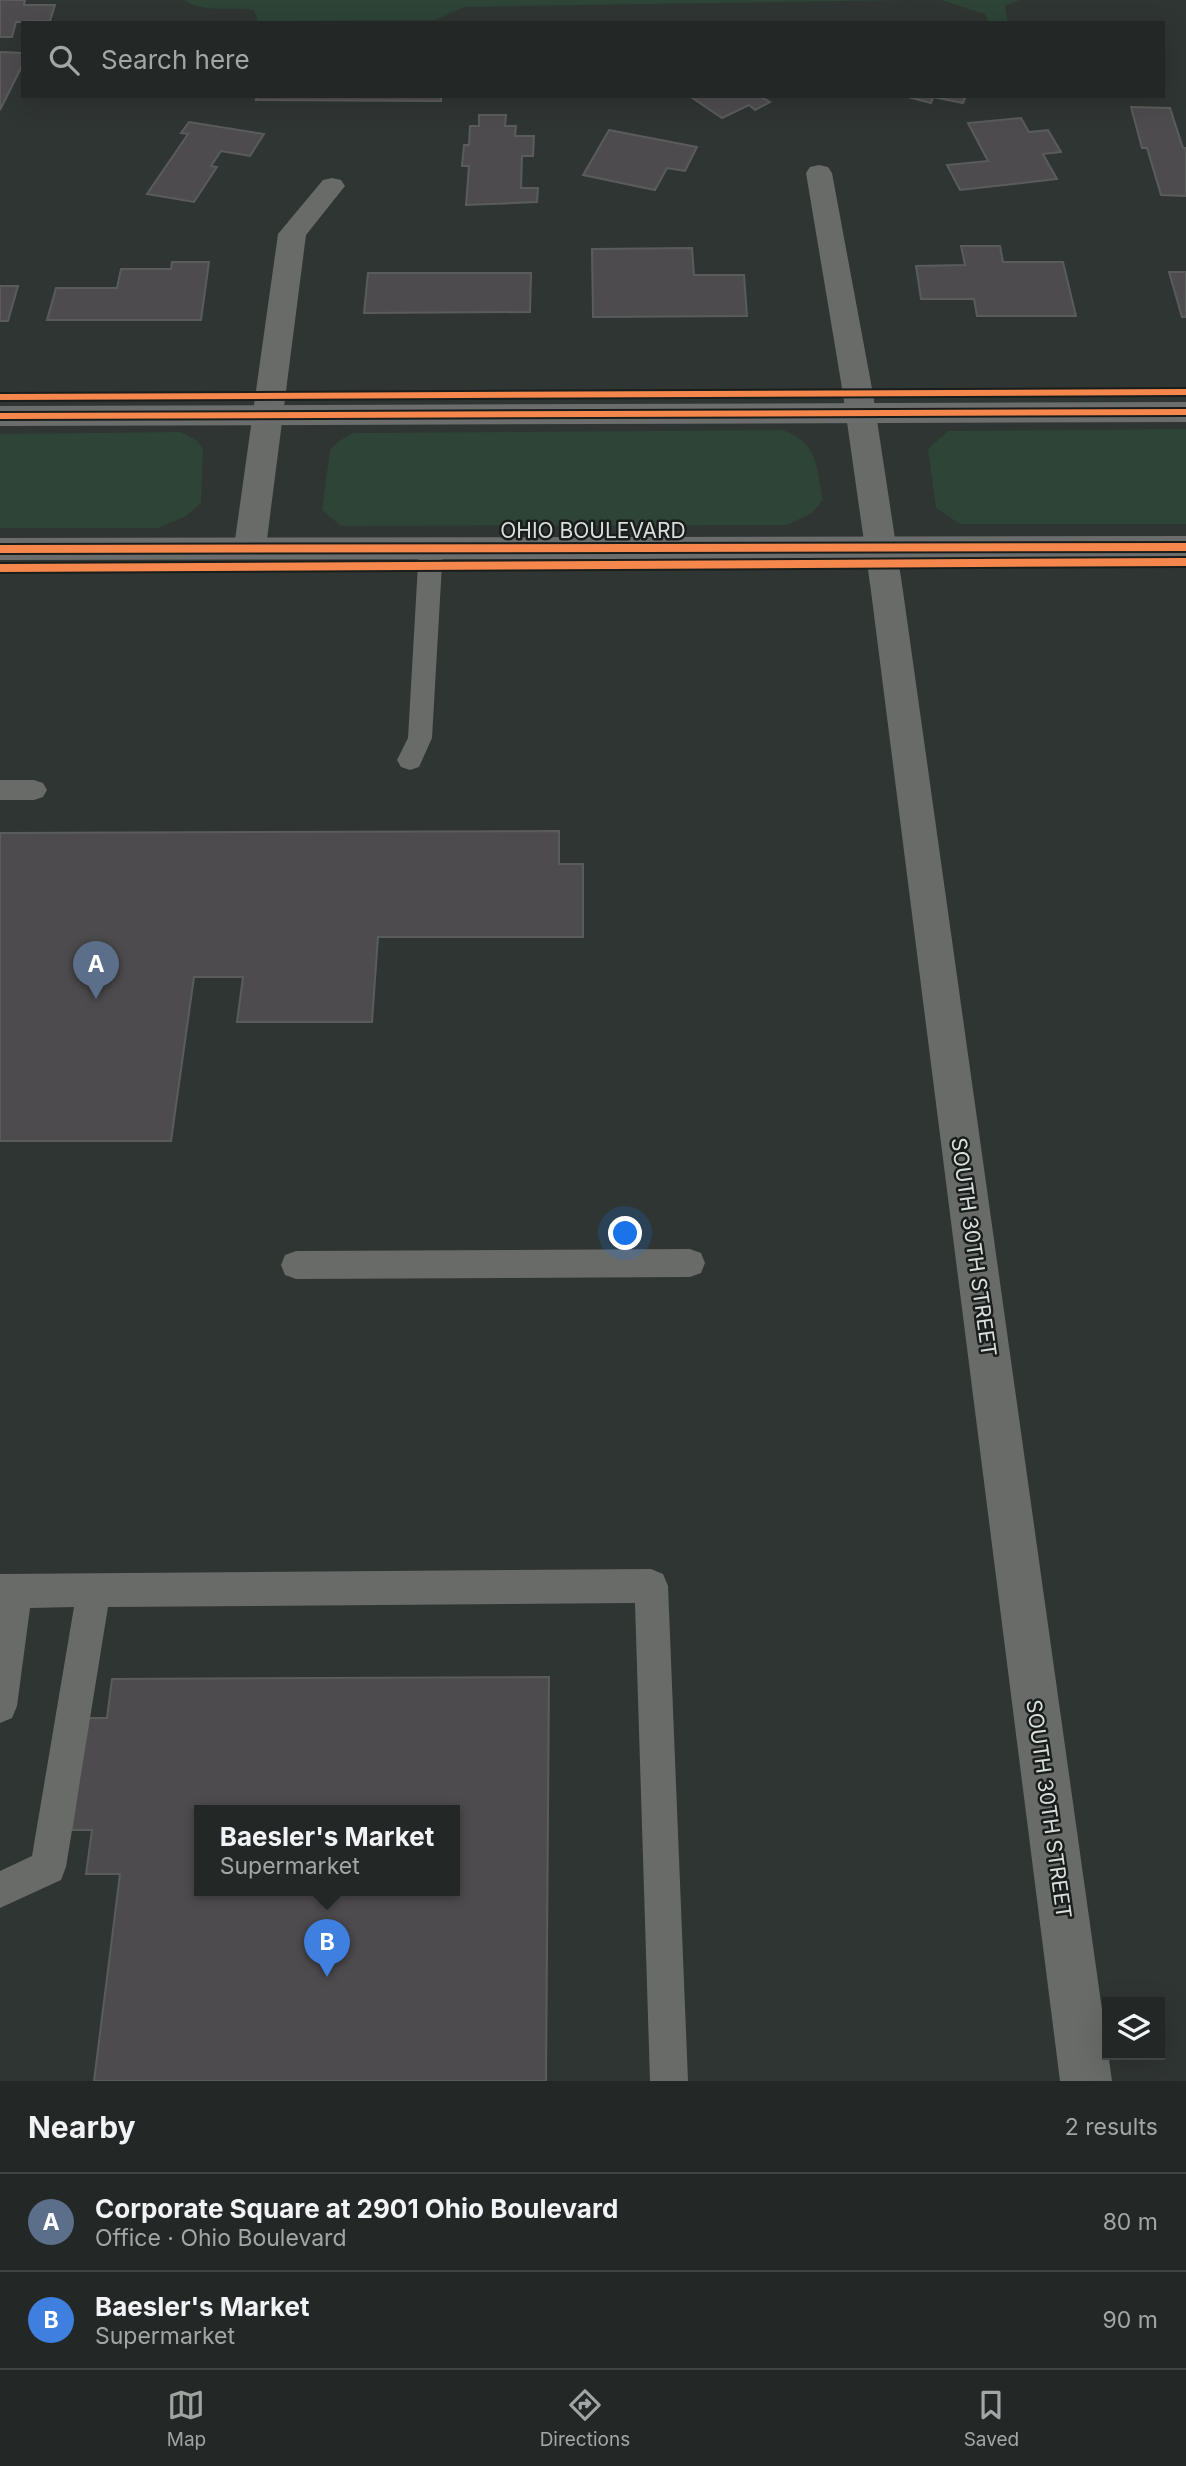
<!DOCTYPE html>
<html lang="en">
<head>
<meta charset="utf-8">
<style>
  :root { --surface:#232826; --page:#2b302e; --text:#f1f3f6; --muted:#a3a6a7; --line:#404443; --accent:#9ea4a0 }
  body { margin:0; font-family:Inter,sans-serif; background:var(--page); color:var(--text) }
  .controls { position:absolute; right:21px; bottom:21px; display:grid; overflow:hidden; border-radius:0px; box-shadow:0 7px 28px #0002 }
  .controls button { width:63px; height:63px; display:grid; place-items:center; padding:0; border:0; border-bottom:2px solid var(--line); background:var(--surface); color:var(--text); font:35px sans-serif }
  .you { position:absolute; left:626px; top:1234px; width:24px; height:24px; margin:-18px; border:5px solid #fff; border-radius:50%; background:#1a73e8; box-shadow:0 0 0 10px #1a73e833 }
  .badge { display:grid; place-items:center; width:46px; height:46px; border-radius:50%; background:var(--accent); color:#fff; font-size:23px; font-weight:700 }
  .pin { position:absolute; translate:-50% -58px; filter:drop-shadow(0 2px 4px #0008) }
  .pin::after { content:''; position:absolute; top:37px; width:24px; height:21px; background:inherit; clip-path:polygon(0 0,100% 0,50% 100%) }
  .popup { position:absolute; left:194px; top:1805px; width:266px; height:91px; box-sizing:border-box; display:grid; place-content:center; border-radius:0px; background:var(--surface); filter:drop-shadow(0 2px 5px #0005); font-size:23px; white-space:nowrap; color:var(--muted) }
  .popup b { font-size:26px; color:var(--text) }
  .popup::after { content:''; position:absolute; left:50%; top:100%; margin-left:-14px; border:14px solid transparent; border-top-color:var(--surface) }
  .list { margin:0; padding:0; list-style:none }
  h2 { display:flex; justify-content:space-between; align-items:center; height:91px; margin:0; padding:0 28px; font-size:30px }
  h2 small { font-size:23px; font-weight:400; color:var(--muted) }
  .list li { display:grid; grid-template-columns:46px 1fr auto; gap:21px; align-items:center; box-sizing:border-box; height:98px; padding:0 28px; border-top:2px solid var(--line) }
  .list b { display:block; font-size:26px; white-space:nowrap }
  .list p { margin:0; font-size:23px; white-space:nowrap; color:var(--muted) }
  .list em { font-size:23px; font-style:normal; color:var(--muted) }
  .icon { flex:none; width:38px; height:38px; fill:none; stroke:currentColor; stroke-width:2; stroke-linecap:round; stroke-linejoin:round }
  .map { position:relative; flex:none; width:1186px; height:2081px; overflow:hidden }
  .search { position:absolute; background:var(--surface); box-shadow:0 7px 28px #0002; left:21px; right:21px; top:21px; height:77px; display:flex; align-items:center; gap:18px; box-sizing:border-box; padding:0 24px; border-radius:0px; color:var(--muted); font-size:26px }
  .sheet { height:287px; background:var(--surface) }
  nav { display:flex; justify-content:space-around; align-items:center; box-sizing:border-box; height:98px; border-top:2px solid var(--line); background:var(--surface); font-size:19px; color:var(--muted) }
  nav a { display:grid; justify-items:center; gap:4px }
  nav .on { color:var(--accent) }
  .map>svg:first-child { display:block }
  .green { fill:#2d4437 }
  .building { fill:#4e4b4f; stroke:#5a5c5c; stroke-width:2; fill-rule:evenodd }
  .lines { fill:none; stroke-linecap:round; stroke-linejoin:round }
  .lane { fill:#696b69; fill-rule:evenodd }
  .street { fill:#696b69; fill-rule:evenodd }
  .secondary { fill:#6a6d6c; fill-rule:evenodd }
  .cycleway-far1-casing { stroke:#191d1b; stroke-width:10 }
  .cycleway-casing { stroke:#191d1b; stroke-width:12 }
  .cycleway-far1 { stroke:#f5874c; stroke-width:6 }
  .cycleway { stroke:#f5874c; stroke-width:8 }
  .labels { text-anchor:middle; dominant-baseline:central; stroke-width:5; stroke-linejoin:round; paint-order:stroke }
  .street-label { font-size:21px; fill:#d9dfdc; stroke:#191d1b }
</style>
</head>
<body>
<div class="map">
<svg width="1186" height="2081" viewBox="0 0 1186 2081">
  <rect width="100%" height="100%" fill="#2f3532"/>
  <!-- green -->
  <g class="green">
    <path d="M185,0H910L464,7L435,20L258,21L254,10C232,6 202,14 185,0Z"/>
    <path d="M941,0H1020L1005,6L1008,23H989L985,14Z"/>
    <path d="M1186,429V524H960L936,508L928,449L948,431Z"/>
    <path d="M783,430C820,445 815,464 823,500L812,513L787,525L341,526L322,510L330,450L339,441L354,433Z"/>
    <path d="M181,432L196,440L203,449L201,503L186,516L158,528H0V434Z"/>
  </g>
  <!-- building -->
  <g class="building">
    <path d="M0,0H25L24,5H55L50,21L16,22L12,37H0Z"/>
    <path d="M0,52L23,53V64L0,110Z"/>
    <path d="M257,96H441V101L256,100Z"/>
    <path d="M766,96L763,98L770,102L755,110L749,105L722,118L691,97Z"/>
    <path d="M904,96H966L963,103L933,97L931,103Z"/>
    <path d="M1131,107L1170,108L1183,148H1186V196L1161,195L1147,148H1142Z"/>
    <path d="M479,115H506L505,126H516L515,136H534L533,156H522L521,188H538L537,202L466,205L469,166H462L464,145H469L470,126H479Z"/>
    <path d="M1021,118L1029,132L1048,130L1061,152L1043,154L1057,179L960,190L947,165L988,161L968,123Z"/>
    <path d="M189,122L264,134L250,156L221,151L211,166L217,167L194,202L147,194L188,134L181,133Z"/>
    <path d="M609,130L697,147L685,171L667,168L655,190L583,175Z"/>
    <path d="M961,246H1000L1003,262H1063L1076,316H977L974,299H921L916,266L965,265Z"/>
    <path d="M692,248L694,275H744L747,316L593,317L592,249Z"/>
    <path d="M172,262H209L201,320H47L56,288H117L121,269H171Z"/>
    <path d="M1169,272H1186V317H1182Z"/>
    <path d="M368,273H531L530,312L364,313Z"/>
    <path d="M0,286H18L8,321H0Z"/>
    <path d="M559,831V864H583V937H378L372,1022H237L243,977H194L171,1141H0V833Z"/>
    <path d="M549,1677L546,2081H94L120,1874H86L92,1830H72L87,1718H107L112,1679ZM199,1811H455V1891H199Z"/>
  </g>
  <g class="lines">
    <!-- lane -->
    <g class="lane">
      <path d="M431,539L439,541L443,547L432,738L419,767L410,770L401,767L397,760L408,738L419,547L423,541Z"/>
      <path d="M0,780H34L43,783L47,790L43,797L34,800H0Z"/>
      <path d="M690,1249L701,1253L705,1263L701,1273L690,1277L296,1279L285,1275L281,1265L285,1255L296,1251Z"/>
      <path d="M651,1569L663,1574L668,1586L688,2081H650L635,1603L108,1607L66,1867L61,1880L0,1908V1871L32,1856L74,1607L30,1608L17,1706L12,1718L0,1723V1574Z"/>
    </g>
    <!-- street -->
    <g class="street">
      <path d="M819,165L828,167L832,173L873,394L903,591L1112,2081H1060L871,591L843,394L806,173L810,167Z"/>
      <path d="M332,178L341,180L345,186L306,235L266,547L261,555L250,558L239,555L234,547L278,234L323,180Z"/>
    </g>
    <!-- secondary -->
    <g class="secondary">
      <path d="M1186,402V422L0,426V406Z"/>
      <path d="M1186,536V558L0,560V538Z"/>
    </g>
    <defs>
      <g id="cycleway-far1">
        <path d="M0,397L1186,392"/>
        <path d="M0,416L1186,412"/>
      </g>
      <g id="cycleway">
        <path d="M0,549L1186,547"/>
        <path d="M0,568L1186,562"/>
      </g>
    </defs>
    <!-- cycleway-far1 casing -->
    <use href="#cycleway-far1" class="cycleway-far1-casing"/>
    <!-- cycleway casing -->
    <use href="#cycleway" class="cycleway-casing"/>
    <!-- cycleway-far1 -->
    <use href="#cycleway-far1" class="cycleway-far1"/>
    <!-- cycleway -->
    <use href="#cycleway" class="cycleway"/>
  </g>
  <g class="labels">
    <!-- street labels -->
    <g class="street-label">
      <text x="593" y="530">OHIO BOULEVARD</text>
      <text transform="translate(974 1247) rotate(82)">SOUTH 30TH STREET</text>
      <text transform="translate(1049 1809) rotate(82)">SOUTH 30TH STREET</text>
    </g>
  </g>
</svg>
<div class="controls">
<button><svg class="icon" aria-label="layers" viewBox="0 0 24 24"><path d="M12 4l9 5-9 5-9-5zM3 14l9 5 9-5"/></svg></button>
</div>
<div class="you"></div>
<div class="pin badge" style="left:96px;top:999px;background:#5c6f8a">A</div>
<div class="pin badge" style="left:327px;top:1977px;background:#3f7fe0">B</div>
<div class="popup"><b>Baesler's Market</b>Supermarket</div>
<div class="search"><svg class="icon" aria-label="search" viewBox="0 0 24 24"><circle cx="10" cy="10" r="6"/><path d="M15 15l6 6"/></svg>Search here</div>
</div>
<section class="sheet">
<h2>Nearby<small>2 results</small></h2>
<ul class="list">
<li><span class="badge" style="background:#5c6f8a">A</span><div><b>Corporate Square at 2901 Ohio Boulevard</b><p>Office · Ohio Boulevard</p></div><em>80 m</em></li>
<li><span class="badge" style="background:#3f7fe0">B</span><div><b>Baesler's Market</b><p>Supermarket</p></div><em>90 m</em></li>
</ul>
</section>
<nav>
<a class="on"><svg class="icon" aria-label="map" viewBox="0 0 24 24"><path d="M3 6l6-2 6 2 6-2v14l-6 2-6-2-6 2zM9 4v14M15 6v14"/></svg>Map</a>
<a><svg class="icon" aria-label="directions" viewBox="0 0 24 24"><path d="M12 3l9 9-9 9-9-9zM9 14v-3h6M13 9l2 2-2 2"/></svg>Directions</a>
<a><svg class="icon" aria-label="saved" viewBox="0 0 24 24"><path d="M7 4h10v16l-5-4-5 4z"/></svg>Saved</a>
</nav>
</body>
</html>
